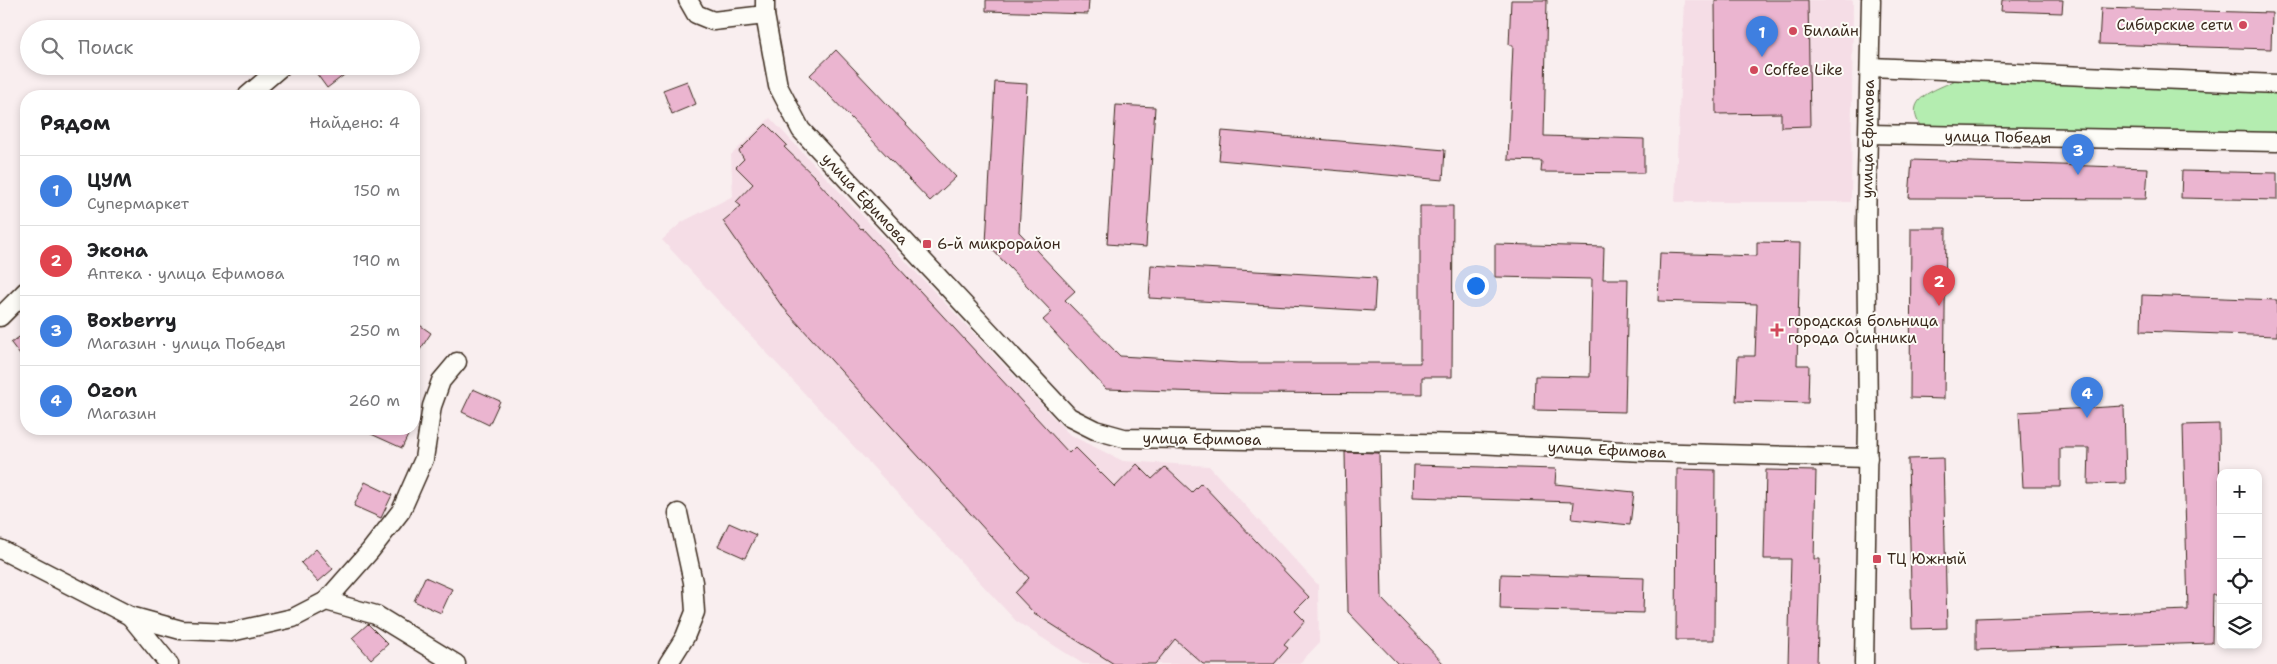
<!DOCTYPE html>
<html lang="ru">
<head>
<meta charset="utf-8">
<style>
  :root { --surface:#fff; --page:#f6f6f6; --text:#202124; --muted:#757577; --line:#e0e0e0; --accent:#d1495b }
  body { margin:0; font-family:"Shantell Sans",sans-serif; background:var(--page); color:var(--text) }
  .controls { position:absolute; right:15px; bottom:15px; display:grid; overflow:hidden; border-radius:10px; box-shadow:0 2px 8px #0003 }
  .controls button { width:45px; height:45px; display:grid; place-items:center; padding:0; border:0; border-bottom:1px solid var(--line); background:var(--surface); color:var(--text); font:25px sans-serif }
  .you { position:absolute; left:1475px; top:285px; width:18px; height:18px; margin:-12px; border:4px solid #fff; border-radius:50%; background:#1a73e8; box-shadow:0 0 0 8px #1a73e833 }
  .badge { display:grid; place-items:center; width:32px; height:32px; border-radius:50%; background:var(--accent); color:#fff; font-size:16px; font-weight:700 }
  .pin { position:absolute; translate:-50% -41px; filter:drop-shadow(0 1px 2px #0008) }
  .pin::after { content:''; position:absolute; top:26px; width:18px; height:15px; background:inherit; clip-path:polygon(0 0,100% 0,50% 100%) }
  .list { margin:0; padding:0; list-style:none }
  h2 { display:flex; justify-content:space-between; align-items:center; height:65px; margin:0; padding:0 20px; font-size:21px }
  h2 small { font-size:16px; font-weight:400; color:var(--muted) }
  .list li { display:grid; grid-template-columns:32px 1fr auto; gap:15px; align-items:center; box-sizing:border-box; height:70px; padding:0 20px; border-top:1px solid var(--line) }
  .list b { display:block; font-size:19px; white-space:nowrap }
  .list p { margin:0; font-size:16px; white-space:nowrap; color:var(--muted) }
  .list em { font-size:16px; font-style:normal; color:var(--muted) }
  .icon { flex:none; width:28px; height:28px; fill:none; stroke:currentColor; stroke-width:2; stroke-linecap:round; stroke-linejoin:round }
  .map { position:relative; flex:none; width:2277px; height:664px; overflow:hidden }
  .search { position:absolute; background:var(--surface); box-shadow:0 2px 8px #0003; left:20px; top:20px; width:400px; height:55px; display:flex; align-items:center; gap:12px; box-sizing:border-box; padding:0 18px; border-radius:28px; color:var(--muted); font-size:19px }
  .panel { position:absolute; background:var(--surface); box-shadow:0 2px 8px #0003; left:20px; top:90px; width:400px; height:345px; border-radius:20px }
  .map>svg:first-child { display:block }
  .built { fill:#f5dde6 }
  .green { fill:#b4edb0; stroke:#788c67 }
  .building { fill:#ebb5d0; stroke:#3b2a1e }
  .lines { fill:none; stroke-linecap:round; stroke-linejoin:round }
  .minor-casing { stroke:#3b2a1e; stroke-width:21 }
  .minor { stroke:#fdfcf7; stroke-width:18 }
  .poi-dot { fill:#d1495b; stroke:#fdfcf7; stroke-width:2 }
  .labels { text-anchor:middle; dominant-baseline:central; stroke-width:4; stroke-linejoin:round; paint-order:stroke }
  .poi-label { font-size:15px; fill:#3b2a1e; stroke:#fdfcf7; text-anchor:start }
  .street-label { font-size:15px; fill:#3b2a1e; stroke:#fdfcf7 }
</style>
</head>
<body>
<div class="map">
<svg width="2277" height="664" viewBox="0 0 2277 664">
  <rect width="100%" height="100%" fill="#f9eeef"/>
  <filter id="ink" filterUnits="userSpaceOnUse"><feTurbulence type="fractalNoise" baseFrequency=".02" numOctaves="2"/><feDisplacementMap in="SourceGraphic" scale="10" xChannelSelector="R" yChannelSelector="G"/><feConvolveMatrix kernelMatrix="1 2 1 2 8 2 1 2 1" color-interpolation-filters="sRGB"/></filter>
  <g filter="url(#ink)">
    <!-- built -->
    <g class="built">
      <path d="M1684,0H1853L1851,202H1675Z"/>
      <path d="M770,118L1070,435L1123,461L1209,466L1318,585L1319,643L1299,664H1083L1016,621L662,240L682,222L733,196L731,155Z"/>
    </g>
    <!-- green -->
    <path class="green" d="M1957,79L2277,92V136L1921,127C1901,96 1939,90 1957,79Z"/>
    <!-- building -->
    <g class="building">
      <path d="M986,0H1089L1088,14L986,11Z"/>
      <path d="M1511,0H1547L1544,136L1644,139V173L1541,172L1542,161L1508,160L1513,45H1509Z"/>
      <path d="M1715,0H1808L1810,126L1781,127V113L1716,114Z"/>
      <path d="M2002,0H2063L2062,13L2001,11Z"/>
      <path d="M2101,8L2272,13L2271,49L2099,44Z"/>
      <path d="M836,50L956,177L930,201L810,75Z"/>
      <path d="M311,66H356L327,88Z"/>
      <path d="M687,81L696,104L672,114L663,90Z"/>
      <path d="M995,82L1027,84L1019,232L1075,291L1065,300L1120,356L1239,363H1420V206H1453L1452,377H1422V394L1239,393L1106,389L1043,320L1052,312L986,243Z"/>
      <path d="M1116,105L1155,107L1146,247L1107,244Z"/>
      <path d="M766,124L787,145L784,147L818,180L817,181L861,229L862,228L1069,453L1075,447L1115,487L1137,464L1152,479L1165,467L1192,492L1201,483L1309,597L1295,611L1305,621L1284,645L1288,648L1274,664H1203L1175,639L1155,664H1114L1034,613L1015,593L1029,578L781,305L723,221L741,206L736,202L753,184L736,167L744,159L739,151Z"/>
      <path d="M1222,131L1445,150L1443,180L1219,160Z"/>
      <path d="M1912,160L2148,168L2146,199L1909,198Z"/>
      <path d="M2182,171L2277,173V200L2181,198Z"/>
      <path d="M1911,228H1946L1944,399L1910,398Z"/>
      <path d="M1757,242L1800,243L1797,365H1809L1808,403L1736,401L1738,356H1755L1757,304L1658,301L1660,253L1757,256Z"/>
      <path d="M1495,244L1604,247L1603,279H1628L1625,412L1534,410L1535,376L1590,377L1592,279L1495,277Z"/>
      <path d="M1151,265L1376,278L1374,311L1149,298Z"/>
      <path d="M2142,295L2277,300V336L2141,331Z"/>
      <path d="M414,321L431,333L414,359Z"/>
      <path d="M26,332V363L11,343Z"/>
      <path d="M473,389L500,401L489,425L462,412Z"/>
      <path d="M2124,406L2126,483L2088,484L2089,448H2060V487H2023L2019,412Z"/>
      <path d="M2219,424L2221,595H2213L2212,643L1976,650V618L2188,610L2183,425Z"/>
      <path d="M360,429H411L402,448Z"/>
      <path d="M1345,452L1379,453L1382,599L1444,664H1398L1348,612Z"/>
      <path d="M1943,458L1947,628L1912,629L1908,459Z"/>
      <path d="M1414,465L1556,469L1555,484L1634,492L1630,525L1572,519L1574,502L1413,497Z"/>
      <path d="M1677,469L1715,470L1714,640H1676Z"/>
      <path d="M1766,470L1816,471L1814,559H1820L1817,664H1788L1791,559H1764Z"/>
      <path d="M365,482L392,495L381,518L354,506Z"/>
      <path d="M729,523L756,535L745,558L718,546Z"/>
      <path d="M316,549L333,569L318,582L301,563Z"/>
      <path d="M1501,574L1644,578L1643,613L1500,609Z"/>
      <path d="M425,577L452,589L441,613L414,601Z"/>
      <path d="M368,624L388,644L371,659L352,638Z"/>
    </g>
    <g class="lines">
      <defs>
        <g id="minor">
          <path d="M688,0L696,14L713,21L765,15"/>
          <path d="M765,0V15L778,86L801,130L1069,417L1095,430L1124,438L1477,444L1645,452L1868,458"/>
          <path d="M1870,67L2277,84"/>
          <path d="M247,96L282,66"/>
          <path d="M1869,134L2277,142"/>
          <path d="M0,317L26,291"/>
          <path d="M0,549L130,616L181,630L231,632L293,618L326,601L376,615L456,664"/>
          <path d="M326,601L370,551L401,511L424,459L432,406L441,381L457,362"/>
          <path d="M130,616L169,664"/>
          <path d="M668,664L685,637L695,612L693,582L678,513"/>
          <path d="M1864,664L1868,420L1866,223L1871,0"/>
        </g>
      </defs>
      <!-- minor casing -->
      <use href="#minor" class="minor-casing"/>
      <!-- minor -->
      <use href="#minor" class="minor"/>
    </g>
  </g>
  <!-- markers -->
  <g class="poi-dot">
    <circle cx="2243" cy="25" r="5"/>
    <circle cx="1793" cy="31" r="5"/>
    <circle cx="1754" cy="70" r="5"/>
    <rect x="922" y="239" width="10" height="10" rx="2.5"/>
    <path d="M1774.5 322.5h5v5h5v5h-5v5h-5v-5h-5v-5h5z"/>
    <rect x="1872" y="554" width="10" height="10" rx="2.5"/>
  </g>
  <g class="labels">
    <!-- poi labels -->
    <g class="poi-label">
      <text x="2233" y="25" text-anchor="end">Сибирские сети</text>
      <text x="1803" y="31">Билайн</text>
      <text x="1764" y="70">Coffee Like</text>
      <text x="937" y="244">6-й микрорайон</text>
      <text x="1788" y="321">городская больница<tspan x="1788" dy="17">города Осинники</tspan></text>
      <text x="1887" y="559">ТЦ Южный</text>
    </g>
    <!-- street labels -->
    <g class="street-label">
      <text transform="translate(1998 137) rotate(1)">улица Победы</text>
      <text transform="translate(1868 139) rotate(-89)">улица Ефимова</text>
      <text transform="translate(865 199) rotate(47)">улица Ефимова</text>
      <text transform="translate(1202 439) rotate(1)">улица Ефимова</text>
      <text transform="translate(1607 450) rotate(3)">улица Ефимова</text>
    </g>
  </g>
</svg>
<div class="controls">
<button>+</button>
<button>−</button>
<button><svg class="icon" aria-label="locate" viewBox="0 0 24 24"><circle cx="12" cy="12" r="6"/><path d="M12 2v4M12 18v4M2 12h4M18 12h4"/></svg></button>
<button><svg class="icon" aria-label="layers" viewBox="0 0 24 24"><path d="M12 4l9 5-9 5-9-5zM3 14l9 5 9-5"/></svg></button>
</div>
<div class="you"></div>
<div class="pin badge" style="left:1762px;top:57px;background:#3f7fe0">1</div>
<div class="pin badge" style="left:1939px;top:306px;background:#e0444e">2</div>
<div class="pin badge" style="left:2078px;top:175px;background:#3f7fe0">3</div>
<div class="pin badge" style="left:2087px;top:418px;background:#3f7fe0">4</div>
<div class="search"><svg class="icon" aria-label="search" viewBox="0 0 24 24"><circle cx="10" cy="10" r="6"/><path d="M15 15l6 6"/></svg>Поиск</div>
<section class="panel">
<h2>Рядом<small>Найдено: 4</small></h2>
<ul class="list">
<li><span class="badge" style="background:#3f7fe0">1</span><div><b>ЦУМ</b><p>Супермаркет</p></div><em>150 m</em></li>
<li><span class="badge" style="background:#e0444e">2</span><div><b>Экона</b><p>Аптека · улица Ефимова</p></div><em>190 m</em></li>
<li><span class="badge" style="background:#3f7fe0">3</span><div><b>Boxberry</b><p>Магазин · улица Победы</p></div><em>250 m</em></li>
<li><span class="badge" style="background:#3f7fe0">4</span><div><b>Ozon</b><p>Магазин</p></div><em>260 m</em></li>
</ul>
</section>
</div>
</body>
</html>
